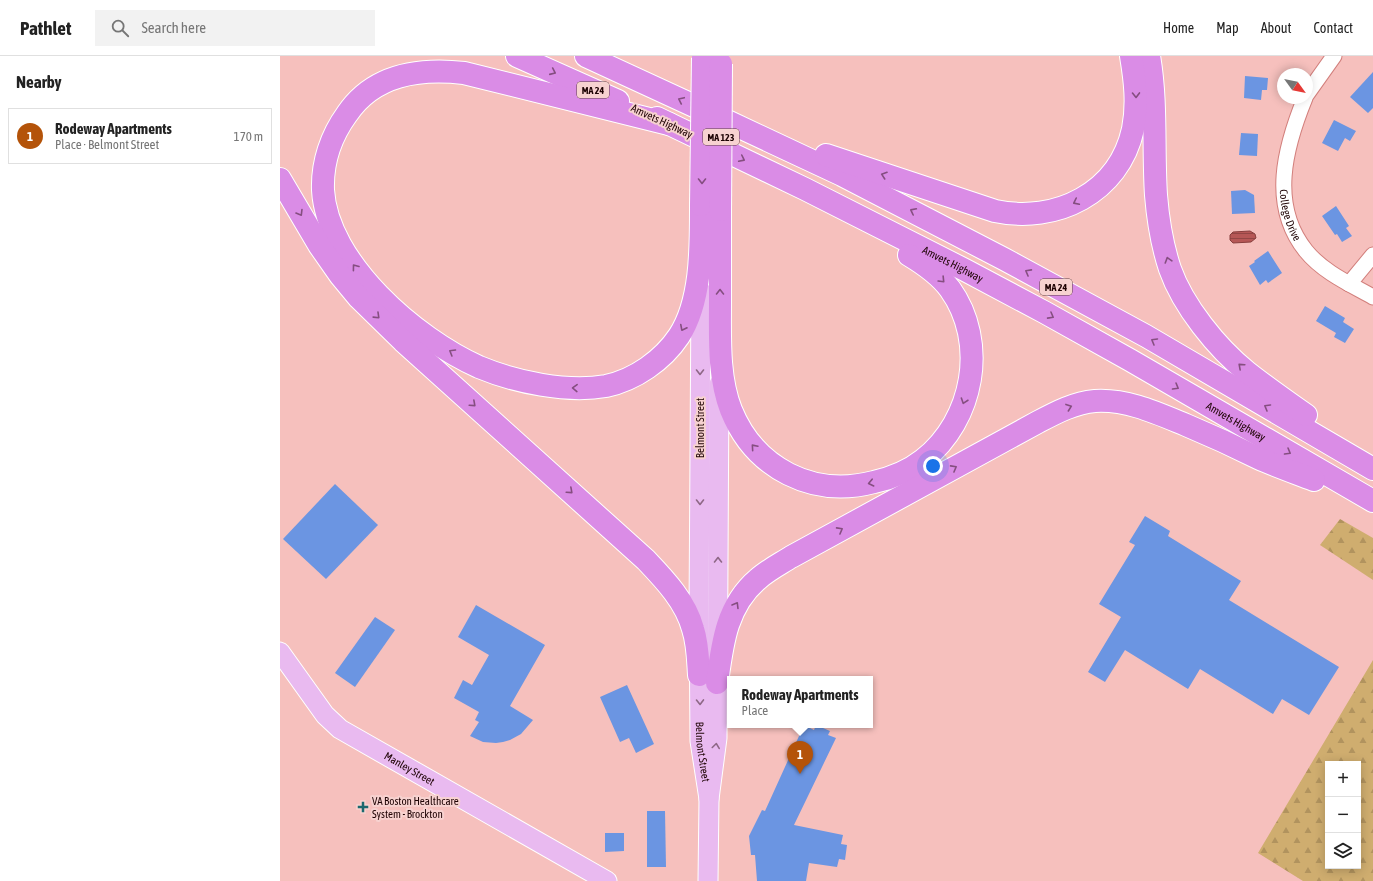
<!DOCTYPE html>
<html lang="en">
<head>
<meta charset="utf-8">
<style>
  :root { --surface:#fff; --page:#f2f2f2; --text:#222; --muted:#767676; --line:#e0e0e0; --accent:#b45309 }
  body { margin:0; font-family:"Asap Condensed",sans-serif; background:var(--page); color:var(--text) }
  .controls { position:absolute; right:12px; bottom:12px; display:grid; overflow:hidden; border-radius:0px; box-shadow:0 2px 10px #0003 }
  .controls button { width:36px; height:36px; display:grid; place-items:center; padding:0; border:0; border-bottom:1px solid var(--line); background:var(--surface); color:var(--text); font:20px sans-serif }
  .compass { position:absolute; left:997px; top:12px; width:36px; height:36px; border-radius:50%; background:var(--surface); box-shadow:0 2px 10px #0003; rotate:123deg }
  .you { position:absolute; left:653px; top:410px; width:14px; height:14px; margin:-10px; border:3px solid #fff; border-radius:50%; background:#1a73e8; box-shadow:0 0 0 6px #1a73e833 }
  .badge { display:grid; place-items:center; width:26px; height:26px; border-radius:50%; background:var(--accent); color:#fff; font-size:13px; font-weight:700 }
  .pin { position:absolute; translate:-50% -33px; filter:drop-shadow(0 1px 2px #0008) }
  .pin::after { content:''; position:absolute; top:21px; width:14px; height:12px; background:inherit; clip-path:polygon(0 0,100% 0,50% 100%) }
  .popup { position:absolute; left:447px; top:620px; width:146px; height:52px; box-sizing:border-box; display:grid; place-content:center; border-radius:0px; background:var(--surface); filter:drop-shadow(0 1px 3px #0005); font-size:13px; white-space:nowrap; color:var(--muted) }
  .popup b { font-size:15px; color:var(--text) }
  .popup::after { content:''; position:absolute; left:50%; top:100%; margin-left:-8px; border:8px solid transparent; border-top-color:var(--surface) }
  .list { margin:0; padding:0; list-style:none }
  h2 { display:flex; justify-content:space-between; align-items:center; height:52px; margin:0; padding:0 16px; font-size:17px }
  h2 small { font-size:13px; font-weight:400; color:var(--muted) }
  .list li { display:grid; grid-template-columns:26px 1fr auto; gap:12px; align-items:center; box-sizing:border-box; height:56px; margin:0 8px 8px; padding:0 8px; border:1px solid var(--line); border-radius:0px }
  .list b { display:block; font-size:15px; white-space:nowrap }
  .list p { margin:0; font-size:13px; white-space:nowrap; color:var(--muted) }
  .list em { font-size:13px; font-style:normal; color:var(--muted) }
  .icon { flex:none; width:22px; height:22px; fill:none; stroke:currentColor; stroke-width:2; stroke-linecap:round; stroke-linejoin:round }
  .map { position:relative; flex:none; width:1093px; height:825px; overflow:hidden }
  header { display:flex; align-items:center; gap:24px; box-sizing:border-box; height:56px; padding:0 20px; background:var(--surface); border-bottom:1px solid var(--line) }
  header strong { font-size:19px }
  nav { display:flex; gap:22px; margin-inline-start:auto; font-size:14px }
  .search { width:280px; height:36px; background:var(--page); display:flex; align-items:center; gap:10px; box-sizing:border-box; padding:0 14px; border-radius:0px; color:var(--muted); font-size:15px }
  main { display:flex }
  aside { flex:1; background:var(--surface) }
  .map>svg:first-child { display:block }
  .forest { fill:url(#forest-firs); fill-rule:evenodd }
  .water { fill:url(#water-rules); stroke:#883e3d }
  .building { fill:#6b95e2 }
  .lines { fill:none; stroke-linecap:round; stroke-linejoin:round }
  .minor-casing { stroke:#d27f7c; stroke-width:17 }
  .major-casing { stroke:#fff; stroke-width:21 }
  .highway-casing { stroke:#fff; stroke-width:24 }
  .minor { stroke:#fff; stroke-width:15 }
  .major { stroke:#e9baf0; stroke-width:19 }
  .highway { stroke:#da8ce6; stroke-width:22 }
  .highway-bridge-casing { stroke:#fff; stroke-width:24; stroke-linecap:butt }
  .highway-bridge { stroke:#da8ce6; stroke-width:22 }
  .oneway { stroke:#854e80 }
  .oneway2 { stroke:#8e6886 }
  .poi-dot { fill:#1b686e; stroke:#f7d2d0; stroke-width:1.5 }
  .labels { text-anchor:middle; dominant-baseline:central; stroke-width:4; stroke-linejoin:round; paint-order:stroke }
  .shield { fill:#f7d2d0; stroke:#5f4141; stroke-width:1 }
  .shield-label { font-size:10px; font-weight:bold; fill:#1e0304 }
  .street-label { font-size:11px; fill:#1e0304; stroke:#f7d2d0 }
  .poi-label { font-size:11px; fill:#1e0304; stroke:#f7d2d0; text-anchor:start }
</style>
</head>
<body>
<header>
<strong>Pathlet</strong>
<div class="search"><svg class="icon" aria-label="search" viewBox="0 0 24 24"><circle cx="10" cy="10" r="6"/><path d="M15 15l6 6"/></svg>Search here</div>
<nav><a>Home</a><a>Map</a><a>About</a><a>Contact</a></nav>
</header>
<main>
<aside>
<h2>Nearby<small></small></h2>
<ul class="list">
<li><span class="badge">1</span><div><b>Rodeway Apartments</b><p>Place · Belmont Street</p></div><em>170 m</em></li>
</ul>
</aside>
<div class="map">
<svg width="1093" height="825" viewBox="0 0 1093 825">
  <defs>
    <pattern id="forest-firs" width="22" height="20" patternUnits="userSpaceOnUse"><rect width="22" height="20" fill="#cfad6f"/><path d="M5 1l3.5 6h-7zM16 11l3.5 6h-7z" fill="#b1935e"/></pattern>
    <pattern id="water-rules" width="6" height="5" patternUnits="userSpaceOnUse"><rect width="6" height="5" fill="#b65756"/><path d="M0 2.5h6" fill="none" stroke="#934645"/></pattern>
  </defs>
  <rect width="100%" height="100%" fill="#f6c0bd"/>
  <!-- forest -->
  <g class="forest">
    <path d="M1060,463L1093,482V524L1040,489Z"/>
    <path d="M1093,604V825H1023L978,797ZM1048,708H1078V810H1048Z"/>
  </g>
  <!-- water -->
  <path class="water" d="M970,175L975,178L976,182L971,186L953,187L950,184V179L953,176Z"/>
  <!-- building -->
  <g class="building">
    <path d="M1093,16V52L1088,57L1070,41Z"/>
    <path d="M965,20L988,22L987,34H982L981,44L964,42Z"/>
    <path d="M1054,64L1076,75L1070,85L1065,82L1058,95L1042,87Z"/>
    <path d="M961,77L978,78L977,100L959,99Z"/>
    <path d="M965,134L974,139L975,157L952,158L951,135Z"/>
    <path d="M1056,150L1069,170L1066,172L1072,180L1062,186L1057,178L1055,179L1042,160Z"/>
    <path d="M988,195L1002,217L988,227L986,224L980,229L969,210L975,206L974,205Z"/>
    <path d="M1045,250L1065,262L1063,266L1074,273L1065,287L1054,281L1056,277L1036,265Z"/>
    <path d="M55,428L98,469L46,523L3,483Z"/>
    <path d="M865,460L890,475L888,480L961,525L949,544L1059,611L1029,659L1002,643L993,658L920,613L908,633L845,594L825,626L808,616L841,561L819,548L855,489L849,486Z"/>
    <path d="M196,549L265,589L230,650L253,664L241,678L230,684L223,686L216,687L203,686L190,680L199,666L195,664L199,656L174,642L183,624L192,629L209,599L178,581Z"/>
    <path d="M95,561L115,574L75,631L55,617Z"/>
    <path d="M347,629L374,688L356,697L349,682L340,686L320,641Z"/>
    <path d="M524,669L534,674L536,669L550,675L548,679L556,682L514,769L563,779L561,788L567,789L565,804L559,803L557,811L529,807L526,825H477L475,799H471L469,780L482,754L485,755Z"/>
    <path d="M367,755H385L386,811H367Z"/>
    <path d="M325,777H344V795L325,796Z"/>
  </g>
  <g class="lines">
    <defs>
      <g id="minor">
        <path d="M1027,38L1054,0"/>
        <path id="s1" d="M1025,42C1005,91 989,149 1026,195C1043,216 1070,228 1093,241"/>
        <path d="M1069,228L1093,199"/>
      </g>
      <g id="major">
        <path id="s2" d="M421,235L419,558L420,685L429,743"/>
        <path id="s3" d="M0,596L45,659L60,673L327,825"/>
        <path d="M428,825L429,743L437,682L439,328"/>
      </g>
      <g id="highway">
        <path d="M237,0L338,45"/>
        <path d="M306,0L449,66L562,119L724,203L866,280L1093,413"/>
        <path d="M869,0C877,46 873,93 876,139C878,164 882,189 890,213C903,250 937,292 967,316C986,331 1006,345 1026,359"/>
        <path id="s4" d="M377,62L525,133L685,214L764,256L850,304L1093,445"/>
        <path d="M389,68L184,17C139,12 94,18 67,58C51,80 42,107 43,134C47,207 136,283 199,311C235,326 287,337 326,330C355,324 383,304 399,280C422,245 421,190 421,149"/>
        <path d="M546,99L715,155C776,168 839,137 853,73C858,48 855,24 851,0"/>
        <path d="M0,123L39,189L60,219L79,242L123,285L366,504C385,524 406,546 413,573C418,588 418,604 419,619"/>
        <path d="M440,154C440,185 440,216 440,246C440,281 438,321 451,354C475,413 533,442 594,426C612,422 629,415 643,404C694,364 708,286 670,233C659,218 644,208 629,199"/>
        <path d="M437,627C442,589 446,550 478,523C488,514 500,508 511,501L758,366C777,356 794,347 815,345C847,343 877,357 906,369C930,379 954,390 978,402C996,410 1016,417 1034,424"/>
      </g>
    </defs>
    <!-- minor casing -->
    <use href="#minor" class="minor-casing"/>
    <!-- major casing -->
    <use href="#major" class="major-casing"/>
    <!-- highway casing -->
    <use href="#highway" class="highway-casing"/>
    <!-- minor -->
    <use href="#minor" class="minor"/>
    <!-- major -->
    <use href="#major" class="major"/>
    <!-- highway -->
    <use href="#highway" class="highway"/>
    <defs>
      <g id="highway-bridge">
        <path d="M421,149L423,2"/>
        <path d="M440,154L441,8"/>
      </g>
    </defs>
    <!-- highway-bridge casing -->
    <use href="#highway-bridge" class="highway-bridge-casing"/>
    <!-- highway-bridge -->
    <use href="#highway-bridge" class="highway-bridge"/>
  </g>
  <!-- one-way arrows -->
  <defs><path id="oneway-chevron" d="M-2-3.5L2.5 0L-2 3.5" fill="none" stroke-width="1.6" stroke-linecap="round" stroke-linejoin="round"/></defs>
  <g class="oneway">
    <use href="#oneway-chevron" transform="translate(273 16) rotate(24)"/>
    <use href="#oneway-chevron" transform="translate(856 39) rotate(89)"/>
    <use href="#oneway-chevron" transform="translate(401 44) rotate(-155)"/>
    <use href="#oneway-chevron" transform="translate(462 103) rotate(26)"/>
    <use href="#oneway-chevron" transform="translate(604 119) rotate(-161)"/>
    <use href="#oneway-chevron" transform="translate(422 125) rotate(90)"/>
    <use href="#oneway-chevron" transform="translate(796 146) rotate(154)"/>
    <use href="#oneway-chevron" transform="translate(633 155) rotate(-153)"/>
    <use href="#oneway-chevron" transform="translate(20 157) rotate(59)"/>
    <use href="#oneway-chevron" transform="translate(888 204) rotate(-107)"/>
    <use href="#oneway-chevron" transform="translate(75 211) rotate(-127)"/>
    <use href="#oneway-chevron" transform="translate(748 216) rotate(-151)"/>
    <use href="#oneway-chevron" transform="translate(662 224) rotate(46)"/>
    <use href="#oneway-chevron" transform="translate(440 236) rotate(-90)"/>
    <use href="#oneway-chevron" transform="translate(97 260) rotate(44)"/>
    <use href="#oneway-chevron" transform="translate(771 260) rotate(29)"/>
    <use href="#oneway-chevron" transform="translate(403 272) rotate(117)"/>
    <use href="#oneway-chevron" transform="translate(874 285) rotate(-150)"/>
    <use href="#oneway-chevron" transform="translate(172 296) rotate(-149)"/>
    <use href="#oneway-chevron" transform="translate(961 310) rotate(-138)"/>
    <use href="#oneway-chevron" transform="translate(896 331) rotate(30)"/>
    <use href="#oneway-chevron" transform="translate(295 332) rotate(-178)"/>
    <use href="#oneway-chevron" transform="translate(684 345) rotate(109)"/>
    <use href="#oneway-chevron" transform="translate(193 348) rotate(42)"/>
    <use href="#oneway-chevron" transform="translate(789 351) rotate(-20)"/>
    <use href="#oneway-chevron" transform="translate(987 351) rotate(-150)"/>
    <use href="#oneway-chevron" transform="translate(474 391) rotate(-131)"/>
    <use href="#oneway-chevron" transform="translate(1008 396) rotate(30)"/>
    <use href="#oneway-chevron" transform="translate(674 412) rotate(-29)"/>
    <use href="#oneway-chevron" transform="translate(591 427) rotate(167)"/>
    <use href="#oneway-chevron" transform="translate(290 435) rotate(42)"/>
    <use href="#oneway-chevron" transform="translate(560 474) rotate(-29)"/>
    <use href="#oneway-chevron" transform="translate(456 549) rotate(-59)"/>
  </g>
  <g class="oneway2">
    <use href="#oneway-chevron" transform="translate(420 316) rotate(90)"/>
    <use href="#oneway-chevron" transform="translate(420 446) rotate(90)"/>
    <use href="#oneway-chevron" transform="translate(438 504) rotate(-90)"/>
    <use href="#oneway-chevron" transform="translate(420 646) rotate(89)"/>
    <use href="#oneway-chevron" transform="translate(436 690) rotate(-82)"/>
  </g>
  <!-- markers -->
  <path class="poi-dot" d="M81 745h4v4h4v4h-4v4h-4v-4h-4v-4h4z"/>
  <g class="labels">
    <!-- shield labels -->
    <g class="shield">
      <rect x="297" y="26" width="32" height="16" rx="3"/>
      <rect x="423" y="73" width="36" height="16" rx="3"/>
      <rect x="760" y="223" width="32" height="16" rx="3"/>
    </g>
    <g class="shield-label">
      <text x="313" y="34">MA 24</text>
      <text x="441" y="81">MA 123</text>
      <text x="776" y="231">MA 24</text>
    </g>
    <!-- street labels -->
    <g class="street-label">
      <text transform="translate(382 65) rotate(25)">Amvets Highway</text>
      <text stroke="none"><textPath href="#s1" startOffset="121">College Drive</textPath></text>
      <text stroke="none"><textPath href="#s4" startOffset="330">Amvets Highway</textPath></text>
      <text stroke="none"><textPath href="#s4" startOffset="654">Amvets Highway</textPath></text>
      <text transform="translate(420 372) rotate(-90)">Belmont Street</text>
      <text stroke="none"><textPath href="#s2" startOffset="461">Belmont Street</textPath></text>
      <text stroke="none"><textPath href="#s3" startOffset="178">Manley Street</textPath></text>
    </g>
    <!-- poi labels -->
    <g class="poi-label">
      <text x="92" y="745">VA Boston Healthcare<tspan x="92" dy="13">System - Brockton</tspan></text>
    </g>
  </g>
</svg>
<div class="controls">
<button>+</button>
<button>−</button>
<button><svg class="icon" aria-label="layers" viewBox="0 0 24 24"><path d="M12 4l9 5-9 5-9-5zM3 14l9 5 9-5"/></svg></button>
</div>
<svg class="compass" viewBox="-18 -18 36 36"><path d="M0-13l5 13h-10z" fill="#e53935"/><path d="M0 13l5-13h-10z" fill="#767676"/></svg>
<div class="you"></div>
<div class="pin badge" style="left:520px;top:718px">1</div>
<div class="popup"><b>Rodeway Apartments</b>Place</div>
</div>
</main>
</body>
</html>
